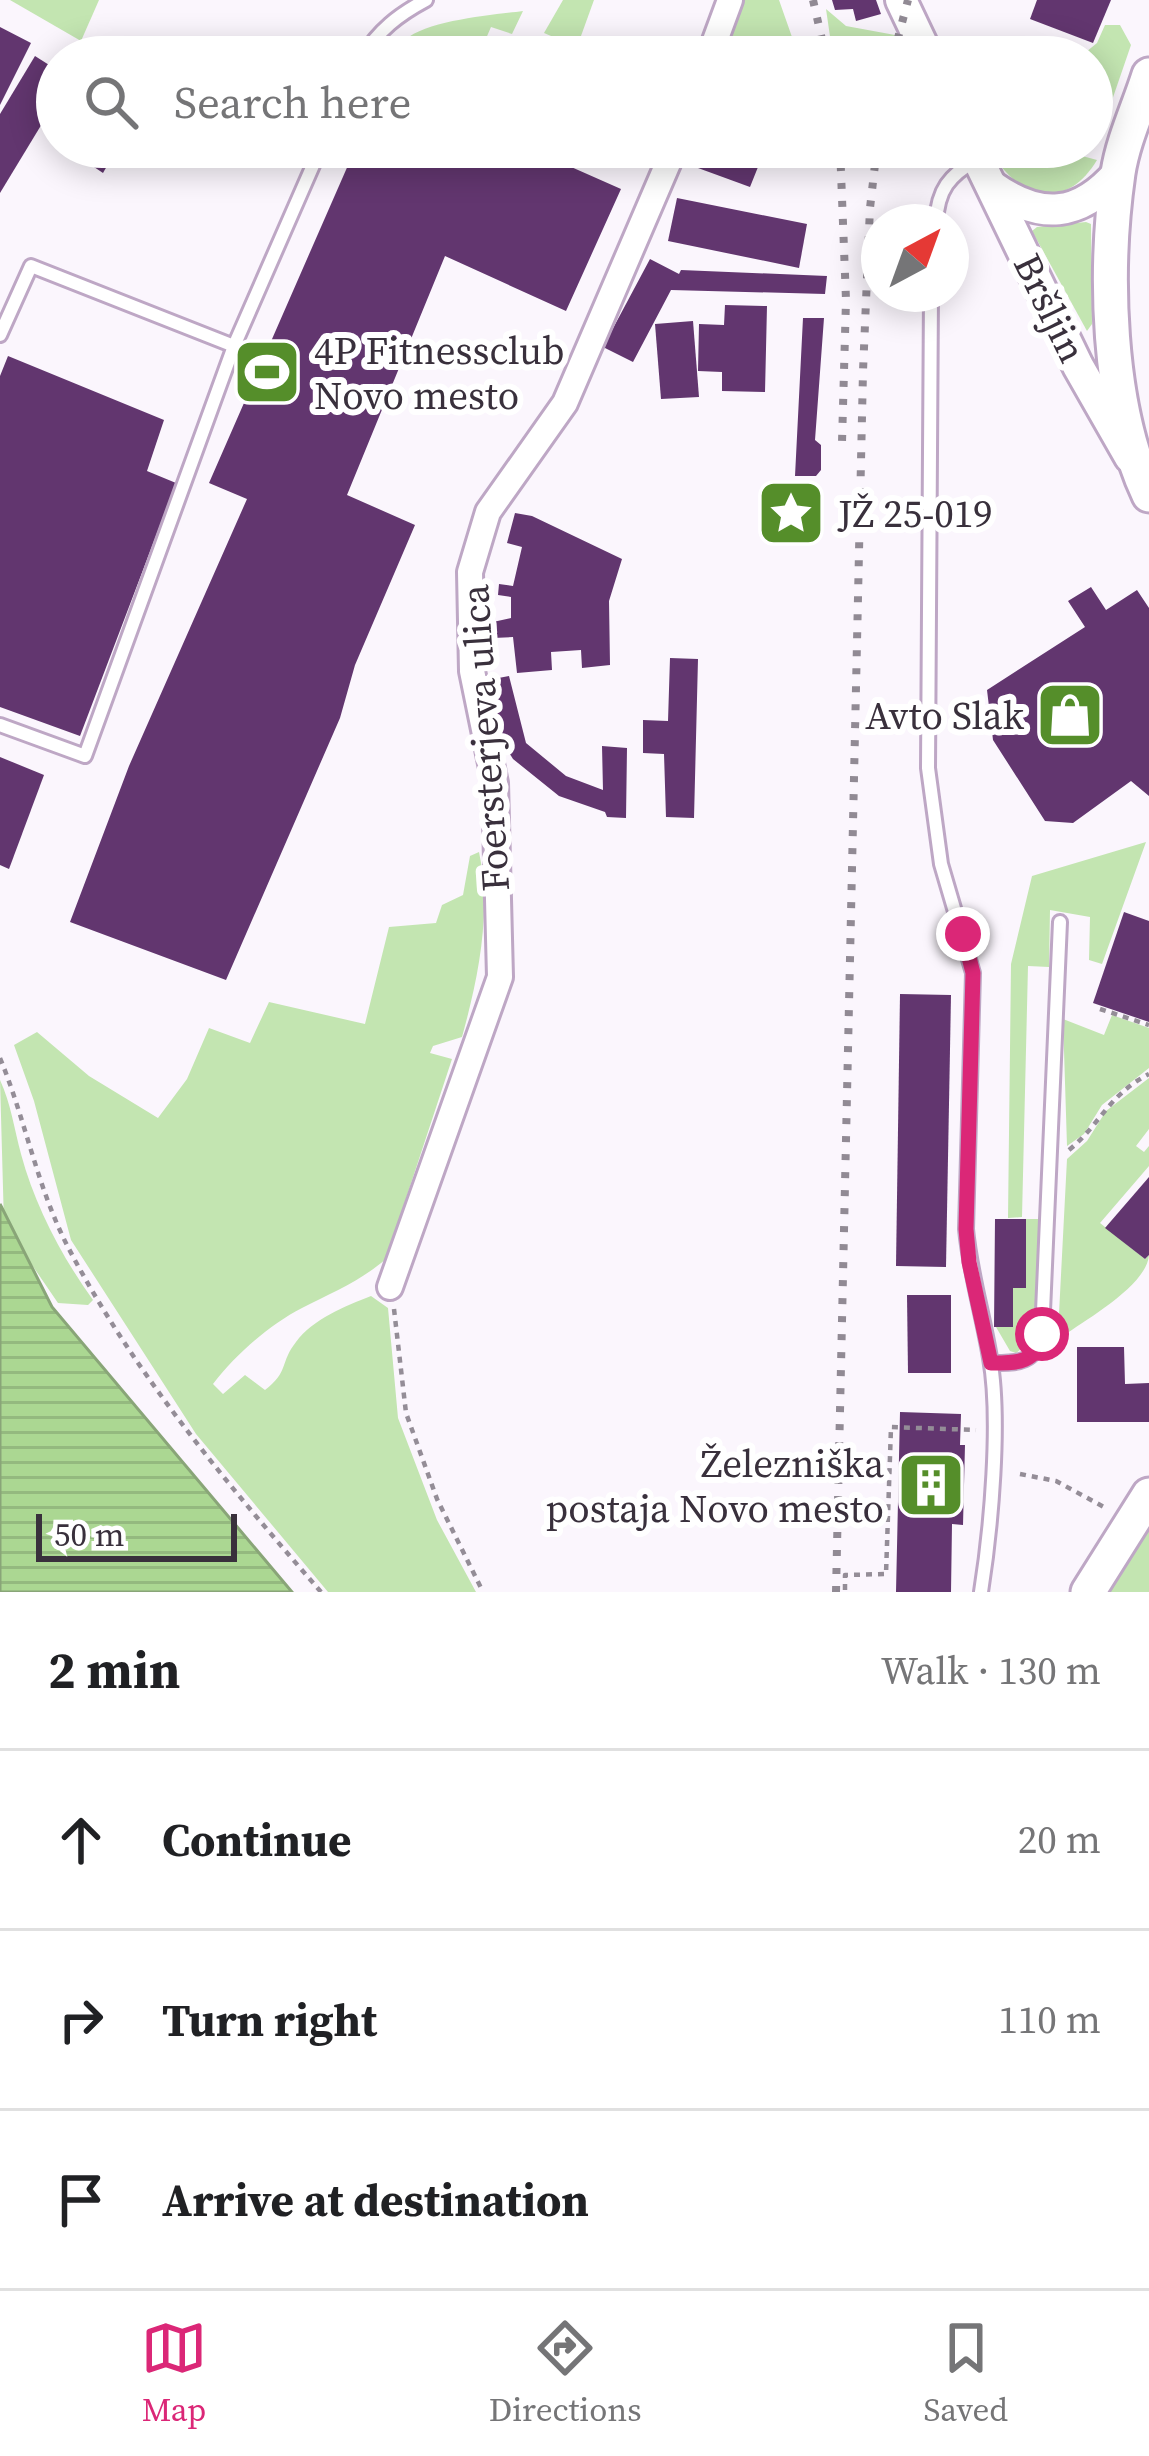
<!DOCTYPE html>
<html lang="en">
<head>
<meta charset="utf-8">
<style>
  :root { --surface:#fff; --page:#f6f6f6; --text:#202124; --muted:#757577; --line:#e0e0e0; --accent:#db2777 }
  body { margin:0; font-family:"Source Serif 4",serif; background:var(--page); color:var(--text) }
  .compass { position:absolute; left:861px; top:204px; width:108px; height:108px; border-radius:50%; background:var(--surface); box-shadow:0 6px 30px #0003; rotate:41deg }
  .scale { position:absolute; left:36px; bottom:30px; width:201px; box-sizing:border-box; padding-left:12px; border:6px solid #39303c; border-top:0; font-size:33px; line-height:42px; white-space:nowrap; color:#39303c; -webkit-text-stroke:9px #fff; paint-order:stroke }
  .stop { position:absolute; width:36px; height:36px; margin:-27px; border:9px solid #db2777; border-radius:50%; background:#fff }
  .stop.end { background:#db2777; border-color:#fff; box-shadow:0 3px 12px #0008 }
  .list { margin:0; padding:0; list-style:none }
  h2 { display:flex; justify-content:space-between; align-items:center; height:156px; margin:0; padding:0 48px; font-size:51px }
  h2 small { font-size:39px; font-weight:400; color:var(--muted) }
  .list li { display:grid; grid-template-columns:78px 1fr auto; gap:36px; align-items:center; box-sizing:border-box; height:180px; padding:0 48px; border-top:3px solid var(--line) }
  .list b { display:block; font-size:45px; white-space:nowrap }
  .list em { font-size:39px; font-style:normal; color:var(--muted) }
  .icon { flex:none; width:66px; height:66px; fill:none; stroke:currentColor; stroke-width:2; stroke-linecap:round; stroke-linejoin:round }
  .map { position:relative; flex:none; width:1149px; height:1592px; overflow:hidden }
  .search { position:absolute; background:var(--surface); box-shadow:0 6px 30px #0003; left:36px; right:36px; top:36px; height:132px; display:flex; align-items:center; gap:30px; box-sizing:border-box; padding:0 42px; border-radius:66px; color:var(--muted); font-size:45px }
  .sheet { height:696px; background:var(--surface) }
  nav { display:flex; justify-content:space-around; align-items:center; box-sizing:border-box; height:168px; border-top:3px solid var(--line); background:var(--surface); font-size:33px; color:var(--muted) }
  nav a { display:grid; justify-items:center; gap:6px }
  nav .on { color:var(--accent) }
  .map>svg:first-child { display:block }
  .green { fill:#c3e5b1 }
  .water { fill:url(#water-rules); stroke:#89a578; stroke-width:3 }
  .building { fill:#62366f }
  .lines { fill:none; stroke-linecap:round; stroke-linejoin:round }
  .service-casing { stroke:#bea7c5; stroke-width:18 }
  .minor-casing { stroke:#bea7c5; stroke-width:30 }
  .tertiary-casing { stroke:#bea7c5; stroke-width:36 }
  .secondary-casing { stroke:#bea7c5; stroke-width:39 }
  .path { stroke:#948d97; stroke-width:4.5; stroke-dasharray:6 6; stroke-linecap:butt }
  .service { stroke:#fff; stroke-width:12 }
  .minor { stroke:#fff; stroke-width:24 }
  .tertiary { stroke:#fff; stroke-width:30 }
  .secondary { stroke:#fff; stroke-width:33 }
  .rail { stroke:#918a94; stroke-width:8; stroke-dasharray:6 12; stroke-linecap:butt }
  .route { stroke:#db2777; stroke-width:15 }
  .labels { text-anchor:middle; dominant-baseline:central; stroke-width:12; stroke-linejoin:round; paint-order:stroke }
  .street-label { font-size:39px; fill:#39303c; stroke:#fff }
  .poi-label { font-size:39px; fill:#39303c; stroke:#fff; text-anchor:start }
</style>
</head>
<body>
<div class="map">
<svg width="1149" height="1592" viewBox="0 0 1149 1592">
  <defs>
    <pattern id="water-rules" width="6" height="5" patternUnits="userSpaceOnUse" patternTransform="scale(3)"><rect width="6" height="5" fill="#abd792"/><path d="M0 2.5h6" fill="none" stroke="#94b97f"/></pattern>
  </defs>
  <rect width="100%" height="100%" fill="#fbf6fd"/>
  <!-- green -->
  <g class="green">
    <path d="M10,0H99L81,41Z"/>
    <path d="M563,0H594L577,47L544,33Z"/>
    <path d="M741,0H779L799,57L748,38L741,56L722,47Z"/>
    <path d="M826,9L846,26L895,35L887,57H833Z"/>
    <path d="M523,11L512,34L491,27L478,57H394C398,51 400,44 405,40C428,20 493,15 523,11Z"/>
    <path d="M1105,25H1120L1131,45L1098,141L1092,140V57H1080L1097,43Z"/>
    <path d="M989,147H1049L1097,160C1064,215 1014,197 989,147Z"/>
    <path d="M1086,222L1091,224L1092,324L1087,331L1032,231L1037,227Z"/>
    <path d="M1146,842L1102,964L1089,960L1090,917L1050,910L1049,967L1028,966L1022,1217L1008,1218L1011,964L1032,876Z"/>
    <path d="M479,852C492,912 478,979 462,1037L433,1046L430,1053L452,1059L386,1259C359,1282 333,1292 302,1308C269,1325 235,1355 213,1384L223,1394L245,1375L265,1390C289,1372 280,1362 296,1342C313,1319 345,1306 371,1296L388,1308L398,1418L437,1520L476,1592H328L196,1434L71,1240L34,1101L14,1045L37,1032L89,1076L158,1118L187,1079L209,1028L250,1043L269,1002L365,1024L389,927L436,923L442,905L463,895L470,856Z"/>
    <path d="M1112,1015L1149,1028V1068L1102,1105L1084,1134L1067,1146L1063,1019L1104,1035Z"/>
    <path d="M1149,1078V1129L1136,1146L1144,1152L1149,1146V1166L1100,1223L1145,1259L1149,1255C1147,1285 1087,1319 1063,1336L1058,1333L1067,1159L1087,1141L1106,1111Z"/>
    <path d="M0,1080C11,1104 14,1128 21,1154C35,1206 62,1257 93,1300L88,1305L58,1303L4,1224Z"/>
    <path d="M1026,1219H1041C1039,1249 1041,1338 1016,1353L1010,1351L996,1327H1013V1288H1026Z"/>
    <path d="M1149,1513V1592H1103Z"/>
  </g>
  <!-- water -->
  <path class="water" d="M0,1204L52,1307L292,1592H0Z"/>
  <!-- building -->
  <g class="building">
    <path d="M832,0H876L881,14L856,21L853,9L835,10Z"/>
    <path d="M1037,0H1111L1093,43L1030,19Z"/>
    <path d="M0,27L31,43L0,105Z"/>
    <path d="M748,38L795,57H741Z"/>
    <path d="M35,56L57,70V99L0,193V114Z"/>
    <path d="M64,147H107L115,152L103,173Z"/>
    <path d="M356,147H526L621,189L566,311L445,256L347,495L415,525L355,665L340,718L226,980L70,922L129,766L247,499L209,483Z"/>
    <path d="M706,147H766L750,187L698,168Z"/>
    <path d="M677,198L807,224L799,268L668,241Z"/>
    <path d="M650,259L679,274L681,270L827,276L825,294L671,290L633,362L603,347Z"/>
    <path d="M725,305L767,306L765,392L722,391V372L698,371L699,324L724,325Z"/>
    <path d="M803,318H824L815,440L821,445V470L816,476H795Z"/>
    <path d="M693,321L699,397L661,399L655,324Z"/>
    <path d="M8,356L164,420L147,471L176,483L80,736L0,707V376Z"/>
    <path d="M515,513L532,516L622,559L609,601L610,665L582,668L581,650L551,652L552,670L517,673L513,637L493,638V622L511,618V597L498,595L499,584L513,586L522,547L507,543Z"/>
    <path d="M1091,587L1106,610L1137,590L1149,608V796L1131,781L1073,823L1045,821L993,740L987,690L1085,627L1068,601Z"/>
    <path d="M670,658L698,659L694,818L666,817L664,754L643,753V720L668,721Z"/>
    <path d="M509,676L526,743L566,776L603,790L602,746L627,748L626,818L607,817L605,812L559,796L513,759L503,743L488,680Z"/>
    <path d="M0,757L44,775L9,869L0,865Z"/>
    <path d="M1124,912L1149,921V1022L1093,1003Z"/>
    <path d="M900,994L951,995L946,1267L896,1266Z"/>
    <path d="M1149,1177V1255L1145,1259L1105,1228Z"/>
    <path d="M995,1219H1026V1288H1013V1327H994Z"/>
    <path d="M907,1295H951V1373H908Z"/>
    <path d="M1077,1347H1124L1125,1384L1149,1383V1422H1077Z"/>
    <path d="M900,1412L961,1414L960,1445H965L963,1525L952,1524L951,1592H896Z"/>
  </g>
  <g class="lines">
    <defs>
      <g id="service">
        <path d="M362,57C379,30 398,15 426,0"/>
        <path d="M936,222C938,189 949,176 977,159"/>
        <path d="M931,294L928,768L941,864L973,973L966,1229C970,1273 983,1315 990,1358C1001,1420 991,1529 981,1592"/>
        <path d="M0,335L31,266L234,346"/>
        <path d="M0,725L85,756L234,346L321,147"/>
        <path d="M991,1363C1018,1363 1035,1364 1042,1334L1060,922"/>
      </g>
      <g id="minor">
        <path d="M709,57L730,0"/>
        <path d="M390,1287L500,977L495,783L472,671L470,572L488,512L565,403L675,147"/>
      </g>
      <g id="tertiary">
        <path d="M901,0L928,57"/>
        <path d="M972,147L1078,366L1130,457"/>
        <path d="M993,187C1040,220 1079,218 1118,173"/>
      </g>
      <g id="secondary">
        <path d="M1149,75C1139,107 1123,140 1118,173C1104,270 1107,406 1149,495"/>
        <path d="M1088,1592L1149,1495"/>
      </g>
    </defs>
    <!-- service casing -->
    <use href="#service" class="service-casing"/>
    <!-- minor casing -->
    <use href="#minor" class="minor-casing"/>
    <!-- tertiary casing -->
    <use href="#tertiary" class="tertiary-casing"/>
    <!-- secondary casing -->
    <use href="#secondary" class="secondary-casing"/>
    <!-- path -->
    <g class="path">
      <path d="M1100,1009L1149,1025"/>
      <path d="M0,1058C26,1121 37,1188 69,1249C135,1375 228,1485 321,1592"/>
      <path d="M1069,1150C1101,1124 1108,1095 1149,1074"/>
      <path d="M394,1309L406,1413L437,1499L483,1592"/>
      <path d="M1020,1474L1056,1481L1104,1507"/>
      <path d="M845,1590V1575L886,1574L891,1427L976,1430"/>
    </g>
    <!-- service -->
    <use href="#service" class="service"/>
    <!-- minor -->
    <use href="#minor" class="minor"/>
    <!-- tertiary -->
    <use href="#tertiary" class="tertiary"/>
    <!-- secondary -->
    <use href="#secondary" class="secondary"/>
    <!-- rail -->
    <g class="rail">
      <path d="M813,0L826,57"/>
      <path d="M893,57L908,0"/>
      <path d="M840,147L846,300L842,442"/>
      <path d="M836,1592L863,371L870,208L877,147"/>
    </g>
  </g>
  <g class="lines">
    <!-- route -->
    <path class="route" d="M963,934L973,973L966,1229L969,1262L991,1363C1017,1363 1036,1364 1042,1334"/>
  </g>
  <!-- icons -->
  <defs>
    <symbol id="stadium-square" viewBox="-11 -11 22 22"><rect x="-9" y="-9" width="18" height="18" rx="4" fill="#558e2a" stroke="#fff"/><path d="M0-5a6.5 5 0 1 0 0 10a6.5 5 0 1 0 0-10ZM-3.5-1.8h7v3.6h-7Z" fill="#fff"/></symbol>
    <symbol id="sight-square" viewBox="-11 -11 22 22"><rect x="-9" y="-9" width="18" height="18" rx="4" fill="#558e2a" stroke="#fff"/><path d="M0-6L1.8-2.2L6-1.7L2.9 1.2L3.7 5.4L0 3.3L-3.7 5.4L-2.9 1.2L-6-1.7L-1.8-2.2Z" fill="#fff"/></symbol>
    <symbol id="shop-square" viewBox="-11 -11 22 22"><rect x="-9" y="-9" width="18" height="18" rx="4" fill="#558e2a" stroke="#fff"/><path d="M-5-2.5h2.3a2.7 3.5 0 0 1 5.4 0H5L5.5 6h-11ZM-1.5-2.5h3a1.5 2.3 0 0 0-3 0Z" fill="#fff"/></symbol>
    <symbol id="building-square" viewBox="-11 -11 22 22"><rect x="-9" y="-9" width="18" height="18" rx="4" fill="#558e2a" stroke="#fff"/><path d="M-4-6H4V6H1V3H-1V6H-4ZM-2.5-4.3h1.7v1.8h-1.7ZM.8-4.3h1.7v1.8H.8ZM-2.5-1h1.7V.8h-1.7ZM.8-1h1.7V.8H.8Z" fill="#fff"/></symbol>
  </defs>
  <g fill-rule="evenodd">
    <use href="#stadium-square" x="229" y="334" width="76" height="76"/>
    <use href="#sight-square" x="753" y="475" width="76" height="76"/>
    <use href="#shop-square" x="1032" y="677" width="76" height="76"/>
    <use href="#building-square" x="893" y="1447" width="76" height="76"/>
  </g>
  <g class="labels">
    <!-- street labels -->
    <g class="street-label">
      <text transform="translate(1050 308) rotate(64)">Bršljin</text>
      <text transform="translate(485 738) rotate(-94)">Foersterjeva ulica</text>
    </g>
    <!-- poi labels -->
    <g class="poi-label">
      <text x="314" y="350">4P Fitnessclub<tspan x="314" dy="45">Novo mesto</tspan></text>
      <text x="838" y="513">JŽ 25-019</text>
      <text x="1024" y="715" text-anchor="end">Avto Slak</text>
      <text x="884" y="1463" text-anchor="end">Železniška<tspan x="884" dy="45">postaja Novo mesto</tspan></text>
    </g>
  </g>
</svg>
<svg class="compass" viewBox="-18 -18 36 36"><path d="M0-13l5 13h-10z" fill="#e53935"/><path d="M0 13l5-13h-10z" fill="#757577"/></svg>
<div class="scale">50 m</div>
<div class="stop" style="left:1042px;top:1334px"></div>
<div class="stop end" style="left:963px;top:934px"></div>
<div class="search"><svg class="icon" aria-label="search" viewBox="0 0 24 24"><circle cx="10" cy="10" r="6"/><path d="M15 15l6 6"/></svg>Search here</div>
</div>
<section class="sheet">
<h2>2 min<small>Walk · 130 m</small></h2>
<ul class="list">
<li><svg class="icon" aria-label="ahead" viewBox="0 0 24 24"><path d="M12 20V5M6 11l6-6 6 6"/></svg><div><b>Continue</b></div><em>20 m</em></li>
<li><svg class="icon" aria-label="right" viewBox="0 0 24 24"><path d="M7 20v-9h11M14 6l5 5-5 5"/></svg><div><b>Turn right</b></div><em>110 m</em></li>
<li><svg class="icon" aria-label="arrive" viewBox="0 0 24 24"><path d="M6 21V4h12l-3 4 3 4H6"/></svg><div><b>Arrive at destination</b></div></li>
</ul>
</section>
<nav>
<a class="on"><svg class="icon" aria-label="map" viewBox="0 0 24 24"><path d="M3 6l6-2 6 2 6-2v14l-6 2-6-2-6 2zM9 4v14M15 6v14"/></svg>Map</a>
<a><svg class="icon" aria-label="directions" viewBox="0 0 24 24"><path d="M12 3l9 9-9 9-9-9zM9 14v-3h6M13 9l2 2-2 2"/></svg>Directions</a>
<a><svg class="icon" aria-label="saved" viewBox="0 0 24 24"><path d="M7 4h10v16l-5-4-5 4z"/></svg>Saved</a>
</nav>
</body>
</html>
